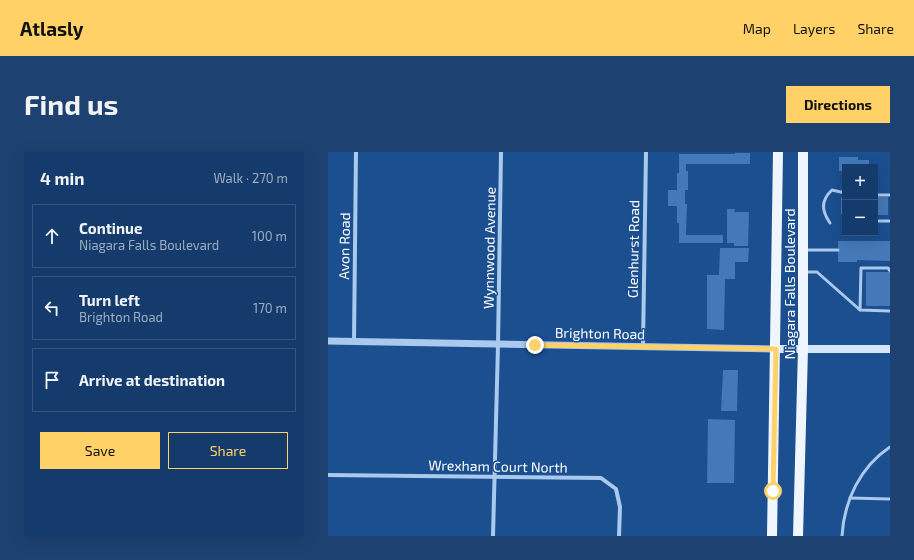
<!DOCTYPE html>
<html lang="en">
<head>
<meta charset="utf-8">
<style>
  :root { --surface:#143b6b; --page:#1d4271; --text:#f1f3f6; --muted:#9dadc1; --line:#33557e; --accent:#ffd166 }
  body { margin:0; font-family:"Exo 2",sans-serif; background:var(--page); color:var(--text) }
  .controls { position:absolute; right:12px; top:12px; display:grid; overflow:hidden; border-radius:0px; box-shadow:0 4px 16px #0002 }
  .controls button { width:36px; height:36px; display:grid; place-items:center; padding:0; border:0; border-bottom:1px solid var(--line); background:var(--surface); color:var(--text); font:20px sans-serif }
  .stop { position:absolute; width:12px; height:12px; margin:-9px; border:3px solid #ffd166; border-radius:50%; background:#fff }
  .stop.end { background:#ffd166; border-color:#fff; box-shadow:0 1px 4px #0008 }
  .list { margin:0; padding:0; list-style:none }
  h2 { display:flex; justify-content:space-between; align-items:center; height:52px; margin:0; padding:0 16px; font-size:17px }
  h2 small { font-size:13px; font-weight:400; color:var(--muted) }
  .list li { display:grid; grid-template-columns:26px 1fr auto; gap:12px; align-items:center; box-sizing:border-box; height:64px; margin:0 8px 8px; padding:0 8px; border:1px solid var(--line); border-radius:0px }
  .list b { display:block; font-size:15px; white-space:nowrap }
  .list p { margin:0; font-size:13px; white-space:nowrap; color:var(--muted) }
  .list em { font-size:13px; font-style:normal; color:var(--muted) }
  .actions { display:flex; gap:8px; padding:12px 16px }
  .actions a { flex:1; padding:9px 0; border:1px solid var(--accent); border-radius:0px; text-align:center; font-size:14px; color:var(--accent) }
  .actions .main { background:var(--accent); color:#111 }
  .icon { flex:none; width:22px; height:22px; fill:none; stroke:currentColor; stroke-width:2; stroke-linecap:round; stroke-linejoin:round }
  .map { position:relative; flex:none; width:562px; height:384px; overflow:hidden; border-radius:0px }
  header { display:flex; align-items:center; gap:24px; box-sizing:border-box; height:56px; padding:0 20px; background:var(--accent); color:#111 }
  header strong { font-size:19px }
  nav { display:flex; gap:22px; margin-inline-start:auto; font-size:14px }
  .intro { display:flex; align-items:center; justify-content:space-between; box-sizing:border-box; height:96px; padding:0 24px }
  h1 { margin:0; font-size:28px }
  .button { padding:10px 18px; border-radius:0px; background:var(--accent); color:#111; font-size:14px; font-weight:700 }
  main { display:flex; gap:24px; padding:0 24px }
  aside { flex:1; background:var(--surface); border-radius:0px; box-shadow:0 4px 16px #0002 }
  .map>svg:first-child { display:block }
  .building { fill:#4478b7 }
  .lines { fill:none; stroke-linecap:round; stroke-linejoin:round }
  .service { stroke:#a9c9ee; stroke-width:3 }
  .minor { stroke:#a9c9ee; stroke-width:4 }
  .tertiary { stroke:#a9c9ee; stroke-width:7 }
  .secondary { stroke:#d6e6fa; stroke-width:8 }
  .primary { stroke:#f0f6ff; stroke-width:10 }
  .route { stroke:#ffd166; stroke-width:5 }
  .labels { text-anchor:middle; dominant-baseline:central; stroke-width:3; stroke-linejoin:round; paint-order:stroke }
  .street-label { font-size:14px; fill:#fff; stroke:#1b4f8f }
</style>
</head>
<body>
<header>
<strong>Atlasly</strong>
<nav><a>Map</a><a>Layers</a><a>Share</a></nav>
</header>
<div class="intro"><h1>Find us</h1><a class="button">Directions</a></div>
<main>
<aside>
<h2>4 min<small>Walk · 270 m</small></h2>
<ul class="list">
<li><svg class="icon" aria-label="ahead" viewBox="0 0 24 24"><path d="M12 20V5M6 11l6-6 6 6"/></svg><div><b>Continue</b><p>Niagara Falls Boulevard</p></div><em>100 m</em></li>
<li><svg class="icon" aria-label="left" viewBox="0 0 24 24"><path d="M17 20v-9H6M10 6l-5 5 5 5"/></svg><div><b>Turn left</b><p>Brighton Road</p></div><em>170 m</em></li>
<li><svg class="icon" aria-label="arrive" viewBox="0 0 24 24"><path d="M6 21V4h12l-3 4 3 4H6"/></svg><div><b>Arrive at destination</b></div></li>
</ul>
<div class="actions"><a class="main">Save</a><a>Share</a></div>
</aside>
<div class="map">
<svg width="562" height="384" viewBox="0 0 562 384">
  <rect width="100%" height="100%" fill="#1b4f8f"/>
  <!-- building -->
  <g class="building">
    <path d="M407,1H422V12H358V19H360V38H357V52H359L358,83H395V91H351V71H349V54H340V38H349V21H351V2H407Z"/>
    <path d="M511,5H530V8H541V12H544V15H517V19H511Z"/>
    <rect x="513" y="45" width="4" height="17"/>
    <rect x="547" y="45" width="13" height="18"/>
    <path d="M399,57H407L406,60H421L420,94H406V91H399Z"/>
    <path d="M510,89H562V109L529,108V110H510Z"/>
    <path d="M392,96H421L420,110H407V127H397L396,178L379,177V123H391Z"/>
    <rect x="538" y="120" width="24" height="34"/>
    <path d="M395,218H410L409,259H393Z"/>
    <path d="M380,267L407,268L406,331H379Z"/>
  </g>
  <g class="lines">
    <!-- service -->
    <g class="service">
      <path d="M547,43H562"/>
      <path d="M547,69H562"/>
      <path d="M502,71C494,59 492,49 504,38L517,41"/>
      <path d="M476,98H510"/>
      <path d="M477,120H489L532,158L562,159"/>
      <path d="M532,158L533,116H560L562,119"/>
      <path d="M522,346L562,347"/>
      <path d="M514,384C516,349 532,315 562,295"/>
    </g>
    <!-- minor -->
    <g class="minor">
      <path d="M26,189L28,0"/>
      <path d="M315,194L318,0"/>
      <path d="M0,323L273,326L288,337L292,355L291,384"/>
      <path d="M165,384L170,193L173,0"/>
    </g>
    <!-- tertiary -->
    <path class="tertiary" d="M0,189L448,197"/>
    <!-- secondary -->
    <path class="secondary" d="M448,197H562"/>
    <!-- primary -->
    <g class="primary">
      <path d="M444,384L450,0"/>
      <path d="M470,384L475,197V0"/>
    </g>
  </g>
  <g class="lines">
    <!-- route -->
    <path class="route" d="M207,193L448,197L445,339"/>
  </g>
  <g class="labels">
    <!-- street labels -->
    <g class="street-label">
      <text transform="translate(16 94) rotate(-89)">Avon Road</text>
      <text transform="translate(161 96) rotate(-89)">Wynnwood Avenue</text>
      <text transform="translate(305 97) rotate(-89)">Glenhurst Road</text>
      <text transform="translate(461 132) rotate(-90)">Niagara Falls Boulevard</text>
      <text transform="translate(272 181) rotate(1)">Brighton Road</text>
      <text transform="translate(170 314) rotate(1)">Wrexham Court North</text>
    </g>
  </g>
</svg>
<div class="controls">
<button>+</button>
<button>−</button>
</div>
<div class="stop" style="left:445px;top:339px"></div>
<div class="stop end" style="left:207px;top:193px"></div>
</div>
</main>
</body>
</html>
